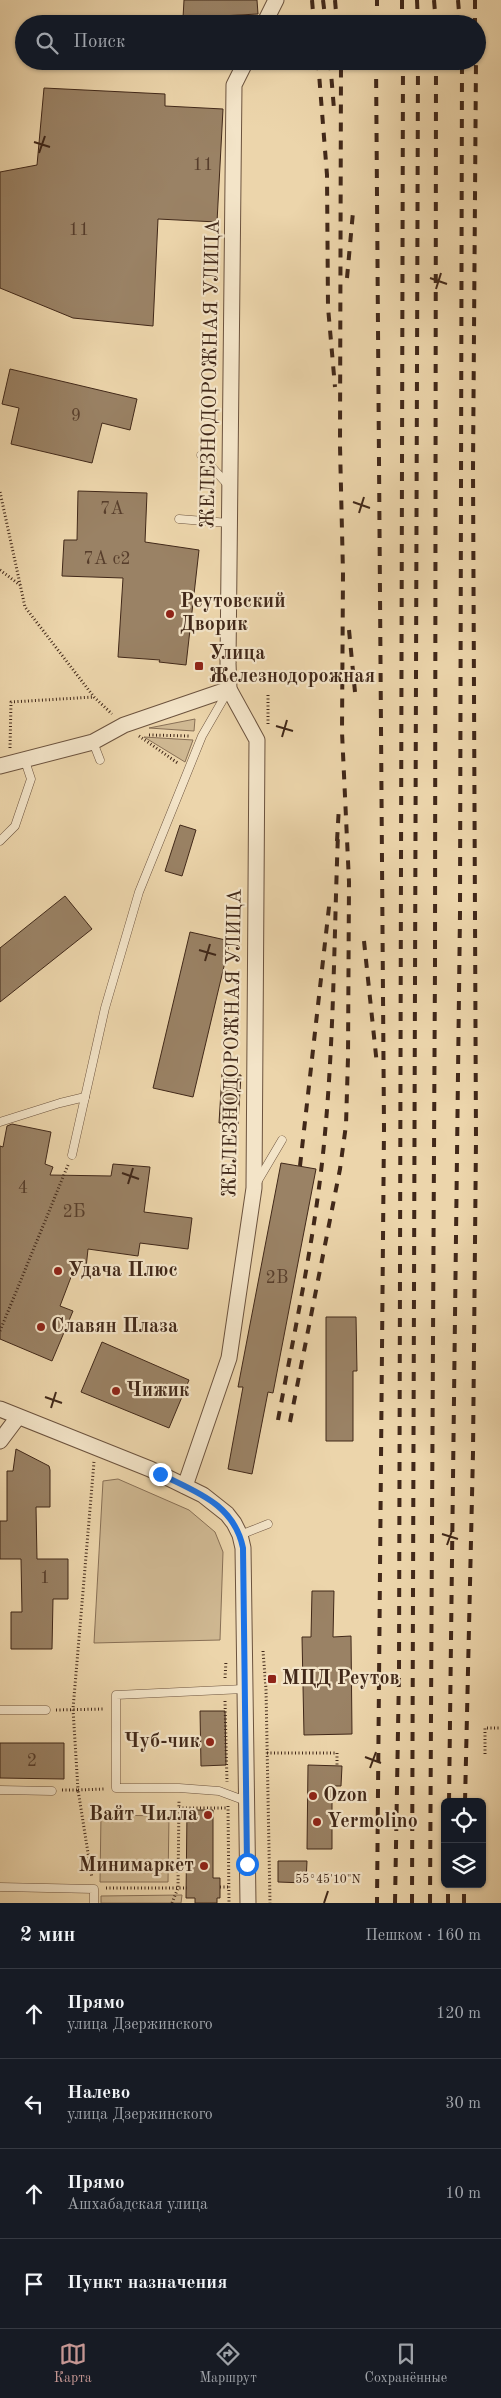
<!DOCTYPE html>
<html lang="ru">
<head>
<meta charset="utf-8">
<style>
  :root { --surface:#171b24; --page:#242831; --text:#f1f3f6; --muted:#9ea1a6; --line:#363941; --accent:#c59692 }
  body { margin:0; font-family:"Old Standard TT",serif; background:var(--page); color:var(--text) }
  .controls { position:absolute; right:15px; bottom:15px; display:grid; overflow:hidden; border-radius:8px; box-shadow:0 1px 4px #0004 }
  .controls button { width:45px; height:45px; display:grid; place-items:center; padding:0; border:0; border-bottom:1px solid var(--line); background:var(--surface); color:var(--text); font:25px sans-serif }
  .stop { position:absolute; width:15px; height:15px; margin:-11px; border:4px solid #1a73e8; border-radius:50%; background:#fff }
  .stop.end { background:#1a73e8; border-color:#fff; box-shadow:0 1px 5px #0008 }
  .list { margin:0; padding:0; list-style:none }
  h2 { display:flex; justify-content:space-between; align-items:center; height:65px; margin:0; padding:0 20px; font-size:21px }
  h2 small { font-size:16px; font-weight:400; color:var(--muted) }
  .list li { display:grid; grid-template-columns:32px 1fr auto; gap:15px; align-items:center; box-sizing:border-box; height:90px; padding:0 20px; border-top:1px solid var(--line) }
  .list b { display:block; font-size:19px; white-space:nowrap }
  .list p { margin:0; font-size:16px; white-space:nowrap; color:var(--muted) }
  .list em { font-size:16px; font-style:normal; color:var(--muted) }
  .icon { flex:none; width:28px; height:28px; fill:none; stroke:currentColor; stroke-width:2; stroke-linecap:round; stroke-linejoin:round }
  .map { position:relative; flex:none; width:501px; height:1903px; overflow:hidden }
  .search { position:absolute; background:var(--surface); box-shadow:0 1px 4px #0004; left:15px; right:15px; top:15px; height:55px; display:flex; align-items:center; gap:12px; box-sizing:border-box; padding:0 18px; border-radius:28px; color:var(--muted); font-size:19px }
  .sheet { height:425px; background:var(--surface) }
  nav { display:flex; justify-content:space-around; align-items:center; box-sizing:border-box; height:70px; border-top:1px solid var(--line); background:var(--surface); font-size:14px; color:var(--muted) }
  nav a { display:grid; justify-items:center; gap:2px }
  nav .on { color:var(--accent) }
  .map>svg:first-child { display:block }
  .green { fill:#cfb892; stroke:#887056 }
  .building { fill:#9a8265; stroke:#412819 }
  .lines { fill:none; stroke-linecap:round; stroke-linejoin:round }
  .service-casing { stroke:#6c533e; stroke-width:9 }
  .minor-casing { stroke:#6c533e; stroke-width:17 }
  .path { stroke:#412819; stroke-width:3; stroke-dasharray:1 2.5; stroke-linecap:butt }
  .service { stroke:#f3e4c8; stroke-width:8 }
  .minor { stroke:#f3e4c8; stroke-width:15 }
  .rail { stroke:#412819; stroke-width:4; stroke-dasharray:9 9; stroke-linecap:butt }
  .route { stroke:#1a73e8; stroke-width:6 }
  .ticks { fill:none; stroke:#412819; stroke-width:2 }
  .poi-dot { fill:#8f2418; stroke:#f3e4c8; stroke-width:2 }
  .labels { text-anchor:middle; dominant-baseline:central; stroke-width:4.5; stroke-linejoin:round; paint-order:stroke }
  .number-label { font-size:18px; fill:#573e2c }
  .street-label { font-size:20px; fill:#412819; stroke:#f3e4c8 }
  .poi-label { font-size:20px; font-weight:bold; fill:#412819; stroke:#f3e4c8; text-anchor:start }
  .ticks-label { font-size:12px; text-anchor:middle; fill:#412819; stroke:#f3e4c8; stroke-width:4.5; stroke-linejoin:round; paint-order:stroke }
</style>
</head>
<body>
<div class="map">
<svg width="501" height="1903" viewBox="0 0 501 1903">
  <rect width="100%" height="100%" fill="#ecd5ab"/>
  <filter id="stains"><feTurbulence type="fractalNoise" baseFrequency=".004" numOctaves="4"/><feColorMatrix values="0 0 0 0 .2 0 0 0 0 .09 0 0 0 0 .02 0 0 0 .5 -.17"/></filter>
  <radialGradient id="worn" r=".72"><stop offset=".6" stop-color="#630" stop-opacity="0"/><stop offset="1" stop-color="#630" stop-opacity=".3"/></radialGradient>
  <!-- green -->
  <g class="green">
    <path d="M195,719L194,731L149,728Z"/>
    <path d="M144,737L193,740L185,762Z"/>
    <path d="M118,1479L189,1510L215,1532L223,1552L220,1640L94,1643L103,1481Z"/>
    <path d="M101,1815L169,1816L168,1882H100Z"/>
    <path d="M182,1895L181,1903H101V1896Z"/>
  </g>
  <!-- building -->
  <g class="building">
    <path d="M184,0H257L258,14L183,18Z"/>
    <path d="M44,88L165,94V106L223,109L217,222L158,219L153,326L73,318L0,288V172L37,165Z"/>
    <path d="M10,369L137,399L130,430L102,423L92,463L11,444L19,408L2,404Z"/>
    <path d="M78,491L147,493L145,542L199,550L186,665L159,662L160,660L118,657L123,578L62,576L64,540H77Z"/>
    <path d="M180,825L196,830L182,876L165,871Z"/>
    <path d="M65,896L92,929L0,1002V948Z"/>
    <path d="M190,932L230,941L193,1097L153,1088Z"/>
    <path d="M222,1074L241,1075L238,1124L219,1123Z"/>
    <path d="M12,1124L51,1132L45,1164L53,1167L50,1175L111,1176L113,1164L150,1167L144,1212L192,1218L188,1249L140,1243L138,1256L88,1249L86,1268L76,1264L60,1306L73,1311L52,1361L0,1339V1146L3,1147L7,1126Z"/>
    <path d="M281,1163L316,1169L273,1393L268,1392L252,1474L228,1469L243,1387H238Z"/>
    <path d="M326,1317H356L357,1371H353V1441H326Z"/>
    <path d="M102,1342L189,1380L169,1428L81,1392Z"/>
    <path d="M16,1449L49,1466L50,1470V1507H36L37,1559H68V1599H53L52,1649H11V1612H22L21,1559H0V1521H7V1471H13Z"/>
    <path d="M312,1591H334L333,1637L351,1636L352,1734L304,1735L302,1637H311Z"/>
    <path d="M200,1711H225L226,1765L201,1766Z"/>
    <path d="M0,1743H64V1779L0,1778Z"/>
    <path d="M308,1765L342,1766L341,1786H332V1849H307Z"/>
    <path d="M187,1810H213V1878H220V1898H217V1903H195V1898H186Z"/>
    <path d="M278,1861H307L306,1883L278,1882Z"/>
  </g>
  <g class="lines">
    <defs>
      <g id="service">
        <path d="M201,455L228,485"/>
        <path d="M179,519L229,523"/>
        <path d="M93,742L100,760"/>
        <path d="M0,841L15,826L31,779L25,761"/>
        <path d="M0,1122L60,1103L85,1097"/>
        <path d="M72,1155L105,1008L139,892L202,736L228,691"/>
        <path d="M256,1184L282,1140"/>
        <path d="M240,1535L268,1524"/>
        <path d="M244,1689L116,1695V1788H179L219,1791L246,1801"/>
        <path d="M0,1710H46"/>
        <path d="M0,1790L52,1791"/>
        <path d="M0,1887L94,1889V1903"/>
      </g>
      <g id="minor">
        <path d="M264,24L276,0"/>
        <path d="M0,766L93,742L124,725L229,689"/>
        <path d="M0,1409L150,1469L203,1495L227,1514L234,1523L240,1535L243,1548L248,1903"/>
        <path d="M0,1441L18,1417"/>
        <path d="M185,1486L229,1358L254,1188L257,740L229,689L228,663L234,85L246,61"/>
      </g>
    </defs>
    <!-- service casing -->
    <use href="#service" class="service-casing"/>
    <!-- minor casing -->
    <use href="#minor" class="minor-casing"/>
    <!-- path -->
    <g class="path">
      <path d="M0,492L25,607L94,697L112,714"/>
      <path d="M0,570L20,585"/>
      <path d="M268,724V694"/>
      <path d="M149,735L190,736"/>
      <path d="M139,736L179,764"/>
      <path d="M10,748L11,702L94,697"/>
      <path d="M0,1331L68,1165"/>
      <path d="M94,1462L73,1709L78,1790L104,1789"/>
      <path d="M263,1651L266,1689L270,1903"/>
      <path d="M225,1678L226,1661"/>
      <path d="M225,1701L227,1782"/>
      <path d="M56,1710L105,1709"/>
      <path d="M267,1753H337V1766"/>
      <path d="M485,1754V1728H501"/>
      <path d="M62,1790H78L92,1878"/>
      <path d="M228,1806L229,1903"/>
      <path d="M179,1808H226"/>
      <path d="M220,1887H230"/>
      <path d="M106,1888H187"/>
      <path d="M172,1903L178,1888L179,1800"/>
    </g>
    <!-- service -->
    <use href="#service" class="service"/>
    <!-- minor -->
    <use href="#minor" class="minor"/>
    <!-- rail -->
    <g class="rail">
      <path d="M312,0L314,24"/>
      <path d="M323,0L326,24"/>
      <path d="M335,0L337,24"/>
      <path d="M402,0V24"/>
      <path d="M417,0L418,24"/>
      <path d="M434,0L436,24"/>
      <path d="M458,0L460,24"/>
      <path d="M475,0V24"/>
      <path d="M377,24V0"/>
      <path d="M318,61L327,175L328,307L335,387"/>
      <path d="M330,61L334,109"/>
      <path d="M376,61L384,1128L377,1903"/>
      <path d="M347,278L353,212"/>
      <path d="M349,630L355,692"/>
      <path d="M337,841L339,806"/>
      <path d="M364,941L377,1065"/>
      <path d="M300,1166L330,898"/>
      <path d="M278,1420C295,1328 315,1237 324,1144C334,1041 334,938 338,834"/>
      <path d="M290,1422L340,1169L346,1125L348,1058L349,882L342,732L343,573L340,446L341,61"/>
      <path d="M449,1802L460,913L462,61"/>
      <path d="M465,1802L473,1453L476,1139L473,469L476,61"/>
      <path d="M395,1903L399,1673L403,61"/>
      <path d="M412,1903L418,61"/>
      <path d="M430,1903L435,965L436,61"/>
      <path d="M448,1903V1884"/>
      <path d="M464,1903V1884"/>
    </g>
  </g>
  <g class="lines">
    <!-- route -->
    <path class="route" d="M160,1474C196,1492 234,1504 243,1548L247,1864"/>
  </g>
  <!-- ticks -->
  <path class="ticks" d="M34,142L50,147M39,153L45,136M430,278L447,284M436,289L441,273M353,502L370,508M359,513L364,497M276,726L293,731M282,737L287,720M199,950L216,955M205,961L210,944M122,1173L139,1179M128,1184L133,1168M45,1397L62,1403M51,1408L56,1392M442,1534L458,1539M447,1545L453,1528M365,1757L381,1763M370,1768L376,1752M324,1903L328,1891"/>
  <!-- markers -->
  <g class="poi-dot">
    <circle cx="170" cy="614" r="5"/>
    <rect x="194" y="661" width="10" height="10" rx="2.5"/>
    <circle cx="58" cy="1271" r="5"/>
    <circle cx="41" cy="1327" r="5"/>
    <circle cx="116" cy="1391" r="5"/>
    <rect x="267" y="1674" width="10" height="10" rx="2.5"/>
    <circle cx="210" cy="1742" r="5"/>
    <circle cx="313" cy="1796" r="5"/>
    <circle cx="208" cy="1815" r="5"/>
    <circle cx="317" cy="1822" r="5"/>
    <circle cx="204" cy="1866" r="5"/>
  </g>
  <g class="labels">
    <!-- number labels -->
    <g class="number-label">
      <text x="203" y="165">11</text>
      <text x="79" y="230">11</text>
      <text x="76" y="416">9</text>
      <text x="112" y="509">7А</text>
      <text x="107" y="559">7А с2</text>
      <text x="23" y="1188">4</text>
      <text x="74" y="1212">2Б</text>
      <text x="277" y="1278">2В</text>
      <text x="45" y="1578">1</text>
      <text x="32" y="1761">2</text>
    </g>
    <!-- street labels -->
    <g class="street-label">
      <text transform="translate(211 374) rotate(-89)">ЖЕЛЕЗНОДОРОЖНАЯ УЛИЦА</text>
      <text transform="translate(233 1043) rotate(-89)">ЖЕЛЕЗНОДОРОЖНАЯ УЛИЦА</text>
    </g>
    <!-- poi labels -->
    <g class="poi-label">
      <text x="180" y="602">Реутовский<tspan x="180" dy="23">Дворик</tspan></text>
      <text x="209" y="654">Улица<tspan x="209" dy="23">Железнодорожная</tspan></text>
      <text x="68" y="1271">Удача Плюс</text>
      <text x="51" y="1327">Славян Плаза</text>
      <text x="126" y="1391">Чижик</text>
      <text x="282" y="1679">МЦД Реутов</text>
      <text x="200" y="1742" text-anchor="end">Чуб-чик</text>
      <text x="323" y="1796">Ozon</text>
      <text x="198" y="1815" text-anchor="end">Вайт Чилла</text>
      <text x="327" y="1822">Yermolino</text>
      <text x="194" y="1866" text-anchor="end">Минимаркет</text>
    </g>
  </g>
  <g class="ticks-label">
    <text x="328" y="1883">55°45'10"N</text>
  </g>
  <rect width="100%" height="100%" filter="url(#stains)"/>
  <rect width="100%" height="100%" fill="url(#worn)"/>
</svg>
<div class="controls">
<button><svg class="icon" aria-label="locate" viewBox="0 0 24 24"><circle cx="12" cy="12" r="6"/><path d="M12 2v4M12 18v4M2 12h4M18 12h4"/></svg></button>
<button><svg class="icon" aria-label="layers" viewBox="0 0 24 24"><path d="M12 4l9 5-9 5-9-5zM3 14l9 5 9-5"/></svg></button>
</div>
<div class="stop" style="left:247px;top:1864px"></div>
<div class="stop end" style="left:160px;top:1474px"></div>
<div class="search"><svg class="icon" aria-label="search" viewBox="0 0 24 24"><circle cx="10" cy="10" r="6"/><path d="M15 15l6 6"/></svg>Поиск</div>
</div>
<section class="sheet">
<h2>2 мин<small>Пешком · 160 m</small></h2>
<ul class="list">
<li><svg class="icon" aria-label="ahead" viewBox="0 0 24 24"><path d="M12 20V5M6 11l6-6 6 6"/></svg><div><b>Прямо</b><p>улица Дзержинского</p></div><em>120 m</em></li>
<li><svg class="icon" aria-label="left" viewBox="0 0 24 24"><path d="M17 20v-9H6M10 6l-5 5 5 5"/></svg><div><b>Налево</b><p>улица Дзержинского</p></div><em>30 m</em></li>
<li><svg class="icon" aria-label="ahead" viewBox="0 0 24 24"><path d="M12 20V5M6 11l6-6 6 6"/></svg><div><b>Прямо</b><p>Ашхабадская улица</p></div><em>10 m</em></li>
<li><svg class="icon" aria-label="arrive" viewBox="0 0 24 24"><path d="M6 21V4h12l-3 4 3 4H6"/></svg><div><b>Пункт назначения</b></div></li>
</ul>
</section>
<nav>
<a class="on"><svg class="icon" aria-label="map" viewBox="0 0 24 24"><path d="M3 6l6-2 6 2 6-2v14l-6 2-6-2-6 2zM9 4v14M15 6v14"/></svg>Карта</a>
<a><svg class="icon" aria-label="directions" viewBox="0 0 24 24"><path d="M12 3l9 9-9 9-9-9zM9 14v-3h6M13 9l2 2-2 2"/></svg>Маршрут</a>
<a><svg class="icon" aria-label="saved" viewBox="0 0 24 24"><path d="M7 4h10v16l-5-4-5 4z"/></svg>Сохранённые</a>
</nav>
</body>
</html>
